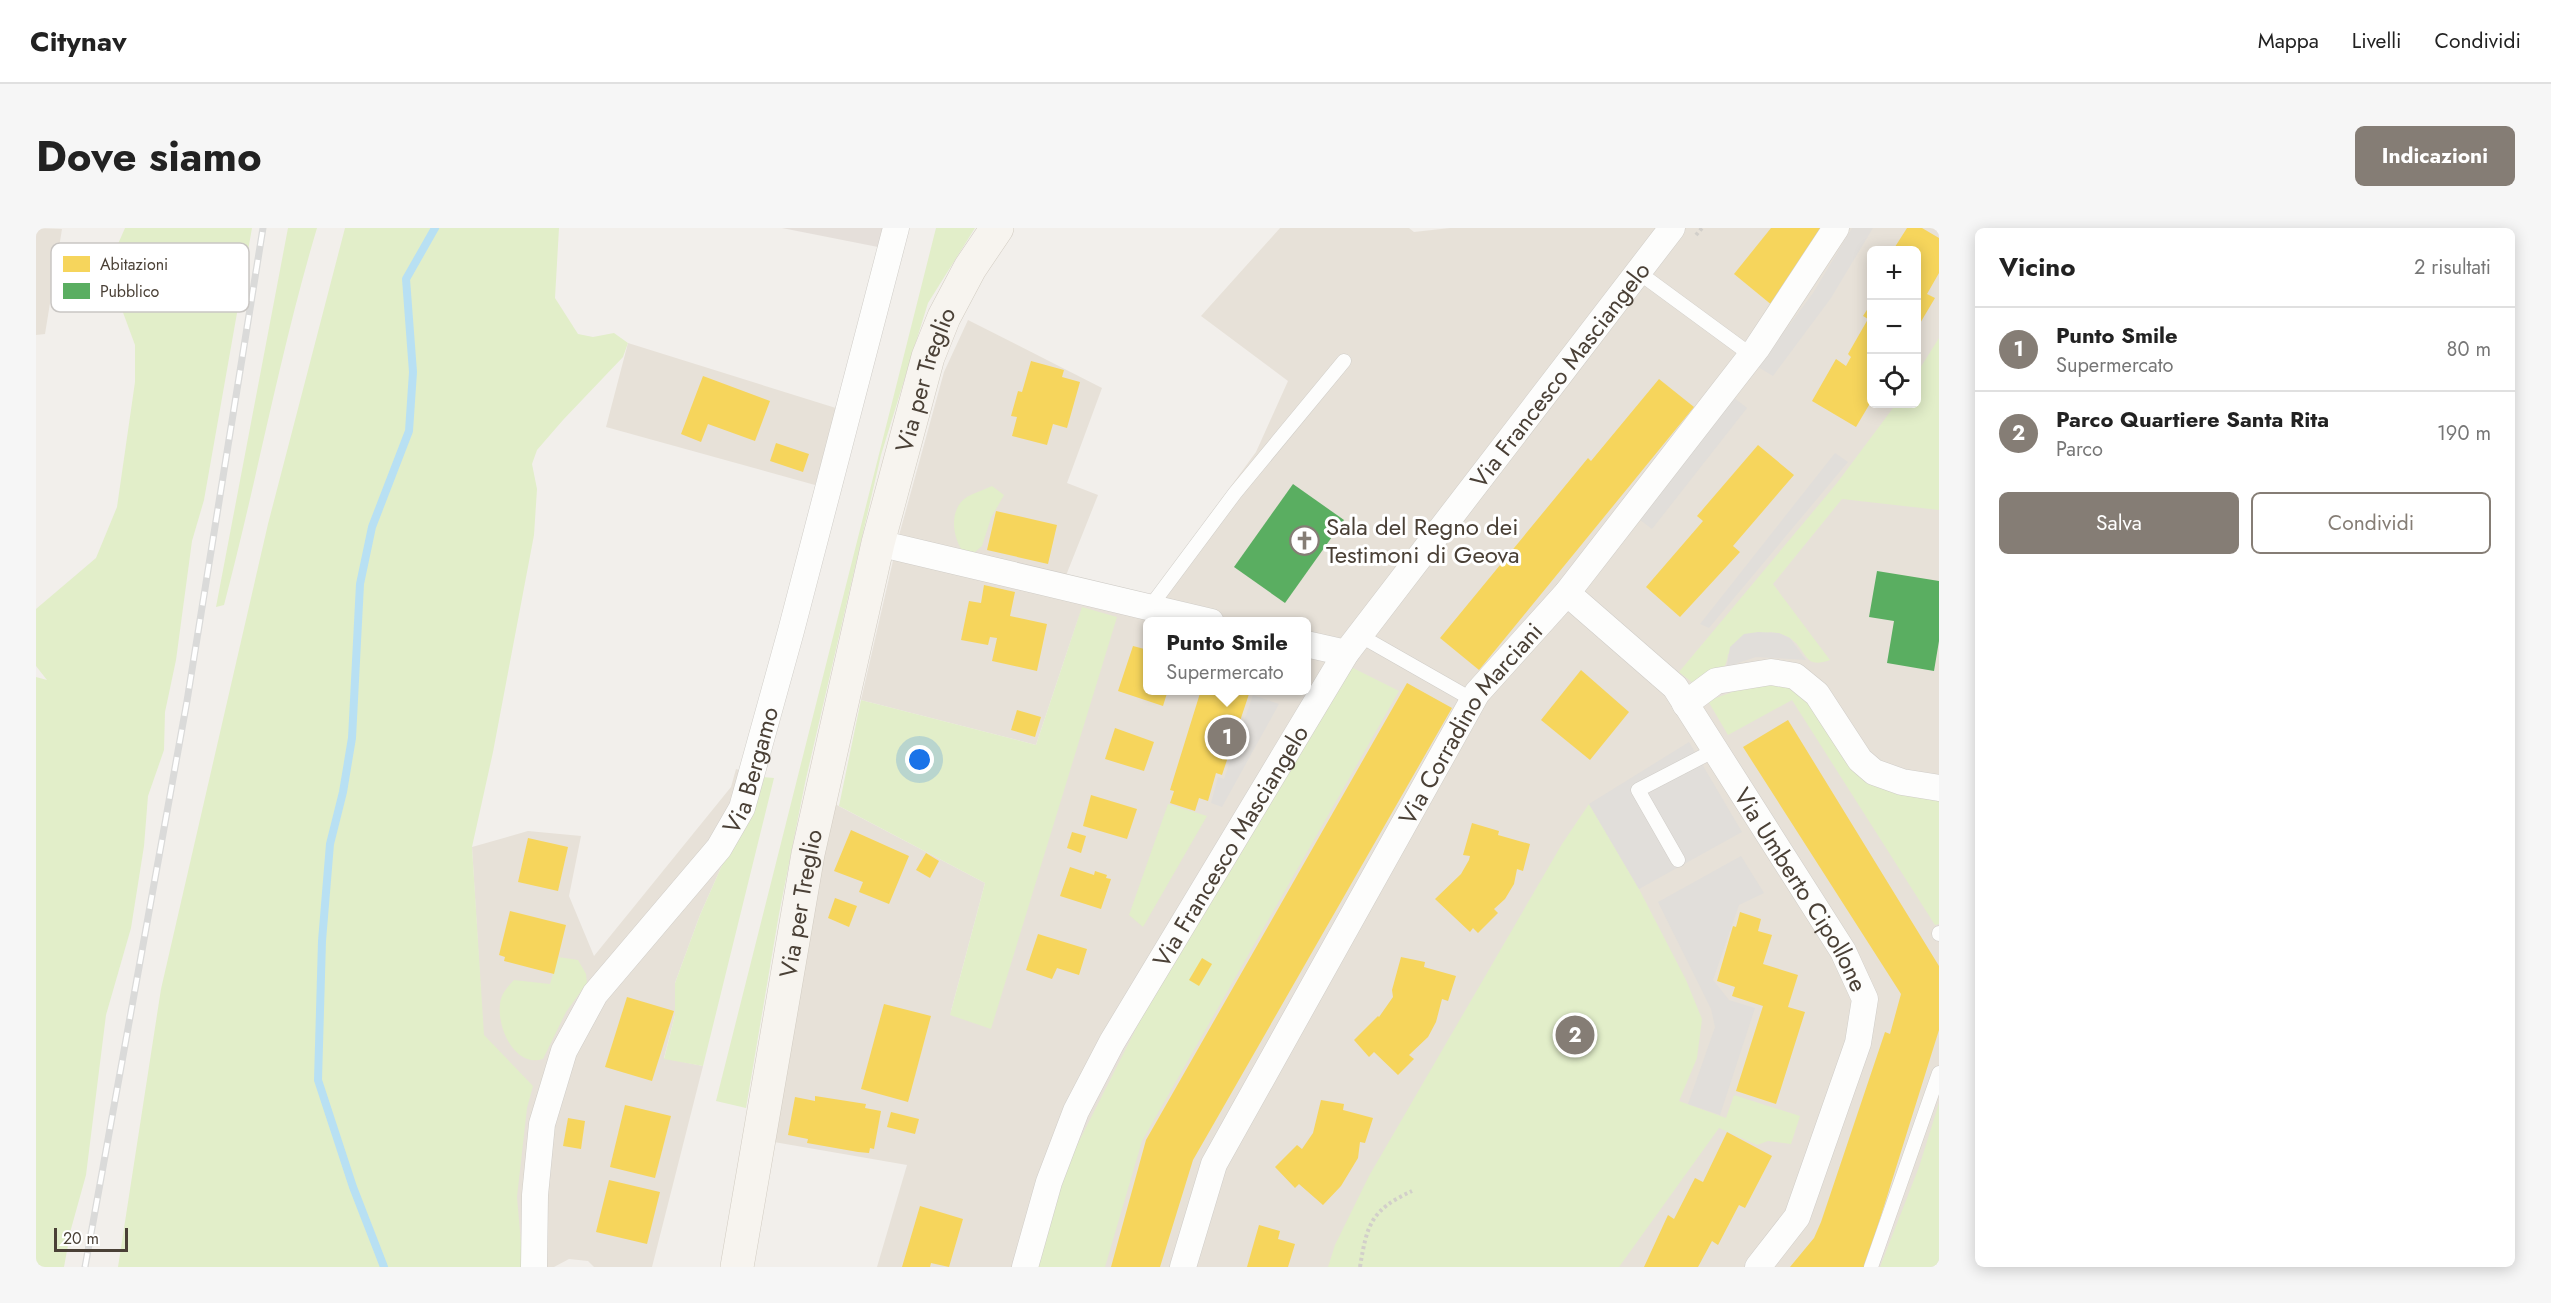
<!DOCTYPE html>
<html lang="it">
<head>
<meta charset="utf-8">
<style>
  :root { --surface:#fff; --page:#f6f6f6; --text:#222; --muted:#767676; --line:#e0e0e0; --accent:#857d75 }
  body { margin:0; font-family:Jost,sans-serif; background:var(--page); color:var(--text) }
  .controls { position:absolute; right:18px; top:18px; display:grid; overflow:hidden; border-radius:9px; box-shadow:0 3px 15px #0003 }
  .controls button { width:54px; height:54px; display:grid; place-items:center; padding:0; border:0; border-bottom:2px solid var(--line); background:var(--surface); color:var(--text); font:30px sans-serif }
  .scale { position:absolute; left:18px; bottom:15px; width:74px; box-sizing:border-box; padding-left:6px; border:3px solid #4a4036; border-top:0; font-size:16px; line-height:21px; white-space:nowrap; color:#4a4036; -webkit-text-stroke:4px #fff; paint-order:stroke }
  .you { position:absolute; left:884px; top:532px; width:21px; height:21px; margin:-15px; border:4px solid #fff; border-radius:50%; background:#1a73e8; box-shadow:0 0 0 9px #1a73e833 }
  .badge { display:grid; place-items:center; width:39px; height:39px; border-radius:50%; background:var(--accent); color:#fff; font-size:20px; font-weight:700 }
  .pin { position:absolute; translate:-50% -50%; border:3px solid #fff; box-shadow:0 2px 6px #0006 }
  .popup { position:absolute; left:1107px; top:389px; width:168px; height:78px; box-sizing:border-box; display:grid; place-content:center; border-radius:9px; background:var(--surface); filter:drop-shadow(0 2px 4px #0005); font-size:20px; white-space:nowrap; color:var(--muted) }
  .popup b { font-size:22px; color:var(--text) }
  .popup::after { content:''; position:absolute; left:50%; top:100%; margin-left:-12px; border:12px solid transparent; border-top-color:var(--surface) }
  .list { margin:0; padding:0; list-style:none }
  h2 { display:flex; justify-content:space-between; align-items:center; height:78px; margin:0; padding:0 24px; font-size:26px }
  h2 small { font-size:20px; font-weight:400; color:var(--muted) }
  .list li { display:grid; grid-template-columns:39px 1fr auto; gap:18px; align-items:center; box-sizing:border-box; height:84px; padding:0 24px; border-top:2px solid var(--line) }
  .list b { display:block; font-size:22px; white-space:nowrap }
  .list p { margin:0; font-size:20px; white-space:nowrap; color:var(--muted) }
  .list em { font-size:20px; font-style:normal; color:var(--muted) }
  .actions { display:flex; gap:12px; padding:18px 24px }
  .actions a { flex:1; padding:14px 0; border:2px solid var(--accent); border-radius:9px; text-align:center; font-size:21px; color:var(--accent) }
  .actions .main { background:var(--accent); color:#fff }
  .icon { flex:none; width:33px; height:33px; fill:none; stroke:currentColor; stroke-width:2; stroke-linecap:round; stroke-linejoin:round }
  .map { position:relative; flex:none; width:1903px; height:1039px; overflow:hidden; border-radius:9px }
  header { display:flex; align-items:center; gap:36px; box-sizing:border-box; height:84px; padding:0 30px; background:var(--surface); border-bottom:2px solid var(--line) }
  header strong { font-size:28px }
  nav { display:flex; gap:33px; margin-inline-start:auto; font-size:21px }
  .intro { display:flex; align-items:center; justify-content:space-between; box-sizing:border-box; height:144px; padding:0 36px }
  h1 { margin:0; font-size:42px }
  .button { padding:15px 27px; border-radius:9px; background:var(--accent); color:#fff; font-size:21px; font-weight:700 }
  main { display:flex; gap:36px; padding:0 36px }
  aside { flex:1; background:var(--surface); border-radius:9px; box-shadow:0 3px 15px #0003 }
  .map>svg:first-child { display:block }
  .residential { fill:#e7e1d8; fill-rule:evenodd }
  .industrial { fill:#e5dfda }
  .green { fill:#e2eec9 }
  .parking { fill:#e1deda }
  .homes { fill:#f6d55c }
  .public { fill:#5aae61 }
  .lines { fill:none; stroke-linecap:round; stroke-linejoin:round }
  .stream { stroke:#b8e0f3; stroke-width:8 }
  .service-casing { stroke:#d0cdc8; stroke-width:15 }
  .minor-casing { stroke:#d0cdc8; stroke-width:27 }
  .secondary-casing { stroke:#d2ccc2; stroke-width:34 }
  .path { stroke:#d2cfca; stroke-width:4; stroke-dasharray:3 3; stroke-linecap:butt }
  .service { stroke:#fdfdfc; stroke-width:14 }
  .minor { stroke:#fdfdfc; stroke-width:26 }
  .secondary { stroke:#f7f4ef; stroke-width:33 }
  .rail-casing { stroke:#dadad9; stroke-width:7 }
  .rail { stroke:#fff; stroke-width:4.5; stroke-dasharray:14; stroke-linecap:butt }
  .labels { text-anchor:middle; dominant-baseline:central; stroke-width:6; stroke-linejoin:round; paint-order:stroke }
  .street-label { font-size:24px; fill:#4a4036; stroke:#fff }
  .poi-label { font-size:24px; fill:#4a4036; stroke:#fff; text-anchor:start }
  .key { fill:#fff; stroke:#c9c6c3; stroke-width:1.5 }
  .key-label { font-size:16px; fill:#4a4036 }
</style>
</head>
<body>
<header>
<strong>Citynav</strong>
<nav><a>Mappa</a><a>Livelli</a><a>Condividi</a></nav>
</header>
<div class="intro"><h1>Dove siamo</h1><a class="button">Indicazioni</a></div>
<main>
<div class="map">
<svg width="1903" height="1039" viewBox="0 0 1903 1039">
  <rect width="100%" height="100%" fill="#f2efeb"/>
  <!-- residential -->
  <g class="residential">
    <path d="M0,0L26,1L9,106L0,107Z"/>
    <path d="M1244,0H1373L1378,4L1414,0H1903V1039H841L871,937L738,914L797,575L949,655L914,787L1046,379L1000,517L825,472L862,311L908,144L932,92L1066,160L1031,255L1062,267L1027,355L1110,374L1220,224L1252,153L1165,88ZM1836,22H1880V176H1836ZM1112,394H1270V462H1112Z"/>
    <path d="M592,115L803,181L779,257L570,199Z"/>
    <path d="M700,541L725,549L664,687L639,755V787L628,830L667,838L616,1039H558L552,1033L533,1031L518,1039H487L450,853L436,619L492,603L545,608L533,668L558,728L695,559Z"/>
  </g>
  <!-- industrial -->
  <path class="industrial" d="M746,0H847L842,19Z"/>
  <!-- green -->
  <g class="green">
    <path d="M89,0H216L168,272L156,313L140,432L129,484L128,522L112,568L108,618L95,700L70,787L50,947L35,1001L28,1039H0V449L11,452L0,438V381L60,330L81,279L99,154V117L71,41Z"/>
    <path d="M252,0H281C244,124 221,252 188,377L180,379Z"/>
    <path d="M309,0H523L519,70L542,106L557,109L578,105L592,115L587,129L527,192L501,222L496,236L501,261L498,307L457,524L436,619L448,807L497,858L491,880L481,969L487,1039H82L125,761L232,296Z"/>
    <path d="M900,0H939L892,75L845,227L769,555L743,686L710,880L680,873Z"/>
    <path d="M1903,110V282L1806,271L1737,356L1794,432C1771,440 1772,429 1760,415C1753,408 1743,405 1734,404L1692,426C1690,448 1675,449 1657,455L1643,444L1801,255L1860,176H1880L1881,145Z"/>
    <path d="M956,258L968,267L955,290L946,318L939,324L928,325C918,312 913,289 925,274C932,266 946,263 956,258Z"/>
    <path d="M1046,379L1081,389L955,801L914,787L949,655L803,578L825,472L1000,517Z"/>
    <path d="M1315,439L1363,463L1106,913L1069,1039H1001L1031,937L1109,783Z"/>
    <path d="M1739,453L1762,460L1866,564L1903,573V696L1899,697L1756,472L1692,507L1672,473L1715,457Z"/>
    <path d="M725,549L738,550L667,838L628,831L639,787V755L664,687Z"/>
    <path d="M1132,576L1171,588L1107,699L1093,687Z"/>
    <path d="M1553,576L1603,661L1650,752L1666,791L1661,830L1643,873L1690,890L1698,867L1764,888L1755,916L1732,913L1721,917L1683,900L1583,1039H1292L1299,1017L1333,948L1526,616Z"/>
    <path d="M522,729L542,732L550,746L551,755L530,784L507,831C479,840 461,800 464,776C465,766 471,759 478,752L514,756Z"/>
    <path d="M1903,875V1039H1844L1883,939Z"/>
  </g>
  <!-- parking -->
  <g class="parking">
    <path d="M1816,0H1837L1795,70L1737,148L1722,139L1777,65Z"/>
    <path d="M1697,169L1711,180L1616,301L1603,291Z"/>
    <path d="M1799,225L1812,234L1673,400L1664,396Z"/>
    <path d="M1722,404L1743,405L1754,410L1770,432L1720,429L1702,435L1686,445L1691,437L1694,419L1708,406Z"/>
    <path d="M1217,467L1243,476L1186,579L1175,575L1182,549L1188,551Z"/>
    <path d="M1653,514L1706,604L1603,661L1553,576Z"/>
    <path d="M1705,628L1728,665L1703,677L1677,752L1693,772L1719,780L1684,887L1652,876L1679,799L1675,781L1622,674Z"/>
  </g>
  <!-- homes -->
  <g class="homes">
    <path d="M1735,0H1792L1737,78L1698,46Z"/>
    <path d="M1871,0H1886L1903,10V45L1891,66L1899,70L1880,102V22H1857Z"/>
    <path d="M1836,74V172L1820,199L1776,173L1800,131L1810,138L1815,129L1812,126L1832,91L1827,88Z"/>
    <path d="M995,133L1028,142L1026,149L1044,154L1031,200L1017,196L1011,217L976,208L981,189L975,188L982,163L986,164Z"/>
    <path d="M667,148L734,173L719,213L672,196L665,214L645,206Z"/>
    <path d="M1623,151L1658,179L1443,442L1404,410L1552,230L1555,233Z"/>
    <path d="M740,215L773,226L767,244L734,233Z"/>
    <path d="M1722,217L1758,247L1697,318L1704,324L1644,389L1610,359L1667,293L1661,288Z"/>
    <path d="M960,283L1021,297L1012,336L951,322Z"/>
    <path d="M948,357L979,364L974,388L1011,396L1001,443L956,433L961,410L954,409L952,417L925,412L933,373L945,375Z"/>
    <path d="M1097,418L1112,422V462H1132L1127,478L1082,463Z"/>
    <path d="M1545,442L1593,484L1554,532L1505,492Z"/>
    <path d="M1371,455L1416,480L1157,932L1124,1039H1075L1110,912Z"/>
    <path d="M1165,462H1203L1213,466L1186,547L1180,545L1172,573L1163,570L1159,583L1134,575L1138,563L1134,562Z"/>
    <path d="M981,482L1005,489L999,509L975,502Z"/>
    <path d="M1752,492L1903,738V802L1829,1039H1754L1778,1010L1785,994L1849,804L1854,806L1865,766L1707,519Z"/>
    <path d="M1079,500L1118,514L1108,543L1069,531Z"/>
    <path d="M1055,567L1101,581L1091,611L1047,598Z"/>
    <path d="M1436,595L1463,603L1462,607L1494,616L1487,643L1481,641L1478,656L1469,671L1458,681L1462,685L1442,705L1437,700L1434,704L1399,671L1425,646L1433,632L1434,628L1427,627Z"/>
    <path d="M815,602L873,628L853,676L823,664L827,654L798,643Z"/>
    <path d="M1036,604L1050,608L1045,625L1031,620Z"/>
    <path d="M492,610L532,619L522,663L482,654Z"/>
    <path d="M890,625L903,633L894,650L880,642Z"/>
    <path d="M1034,639L1058,647L1059,643L1071,647L1070,650L1075,651L1065,681L1024,668Z"/>
    <path d="M799,670L821,678L813,699L792,690Z"/>
    <path d="M474,683L530,697L518,746L468,733L469,729L463,727Z"/>
    <path d="M1704,684L1725,691L1722,703L1736,707L1727,736L1762,747L1752,779L1769,784L1740,876L1700,863L1727,778L1696,768L1699,759L1681,753L1697,698L1700,699Z"/>
    <path d="M1002,706L1051,721L1043,747L1021,740L1016,751L990,742Z"/>
    <path d="M1365,729L1389,734L1388,739L1420,748L1412,773L1406,771L1400,794L1392,809L1373,827L1378,831L1362,847L1338,824L1333,829L1318,812L1342,788L1343,789L1357,769L1356,762Z"/>
    <path d="M1166,730L1176,736L1163,758L1153,752Z"/>
    <path d="M591,769L638,783L616,853L569,839Z"/>
    <path d="M848,776L895,788L872,874L825,861Z"/>
    <path d="M779,868L830,876L829,880L845,883L838,921L834,920L833,925L822,924L771,915L772,911L752,907L759,869L779,873Z"/>
    <path d="M1285,872L1308,876L1307,882L1337,890L1329,915L1324,914L1322,930L1305,958L1287,977L1263,956L1259,960L1239,939L1261,917L1266,921L1277,905Z"/>
    <path d="M589,877L635,888L619,950L574,939Z"/>
    <path d="M855,884L883,891L879,906L851,899Z"/>
    <path d="M532,890L549,893L545,921L527,918Z"/>
    <path d="M1691,904L1736,928L1709,980L1703,977L1682,1017L1676,1013L1662,1039H1608L1632,987L1638,991L1659,950L1667,954Z"/>
    <path d="M573,952L624,964L611,1016L560,1004Z"/>
    <path d="M884,978L927,991L913,1039L895,1035L894,1039H866Z"/>
    <path d="M1223,997L1244,1003L1242,1011L1259,1016L1252,1039H1211Z"/>
  </g>
  <!-- public -->
  <g class="public">
    <path d="M1257,256L1308,292L1249,375L1198,339Z"/>
    <path d="M1841,343L1903,353V413L1898,443L1851,435L1858,393L1833,389Z"/>
  </g>
  <g class="lines">
    <!-- stream -->
    <path class="stream" d="M348,1039L317,959L282,852L286,713L294,616L307,564L316,510L324,356L336,299L373,203L377,144L370,51L399,0"/>
    <defs>
      <g id="service">
        <path d="M1602,44L1715,127"/>
        <path d="M1114,379L1199,265L1308,133"/>
        <path d="M1323,407L1437,472"/>
        <path d="M1642,632L1602,562L1679,522"/>
        <path d="M1903,705V706"/>
        <path d="M1835,1039L1903,845"/>
      </g>
      <g id="minor">
        <path d="M842,315L1175,394"/>
        <path id="s1" d="M1531,365L1639,459L1807,723L1829,771L1822,815L1761,989L1722,1039"/>
        <path d="M1270,416L1310,425"/>
        <path d="M1649,476L1680,453L1735,444L1759,448L1781,466L1824,532L1838,544L1866,554L1903,560"/>
        <path id="s2" d="M498,1039L499,967L506,896L528,823L559,766L683,620L706,580L755,403L860,0"/>
        <path id="s3" d="M989,1039L1013,954L1040,883L1076,814L1310,425L1636,0"/>
        <path id="s4" d="M1147,1039L1178,936L1441,465L1531,365L1721,120L1800,0"/>
      </g>
      <g id="secondary">
        <path id="s5" d="M701,1039L772,626L842,315L892,129L908,89L934,40L961,0"/>
      </g>
    </defs>
    <!-- service casing -->
    <use href="#service" class="service-casing"/>
    <!-- minor casing -->
    <use href="#minor" class="minor-casing"/>
    <!-- secondary casing -->
    <use href="#secondary" class="secondary-casing"/>
    <!-- path -->
    <g class="path">
      <path d="M1660,7L1666,0"/>
      <path d="M1324,1039C1331,996 1335,982 1376,963"/>
    </g>
    <!-- service -->
    <use href="#service" class="service"/>
    <!-- minor -->
    <use href="#minor" class="minor"/>
    <!-- secondary -->
    <use href="#secondary" class="secondary"/>
    <defs>
      <path id="rail" d="M49,1039L151,473L227,0"/>
    </defs>
    <!-- rail casing -->
    <use href="#rail" class="rail-casing"/>
    <!-- rail -->
    <use href="#rail" class="rail"/>
  </g>
  <!-- icons -->
  <defs>
    <symbol id="church-ring" viewBox="-11 -11 22 22"><circle r="9.5" fill="#fff" stroke="#857d75" stroke-width="1.5"/><path d="M-1.2-6h2.4v3.5h3.3v2.4h-3.3V6h-2.4V-.1h-3.3v-2.4h3.3Z" fill="#857d75"/></symbol>
  </defs>
  <g fill-rule="evenodd">
    <use href="#church-ring" x="1252" y="296" width="33" height="33"/>
  </g>
  <g class="labels">
    <!-- street labels -->
    <g class="street-label">
      <text stroke="none"><textPath href="#s3" startOffset="1047">Via Francesco Masciangelo</textPath></text>
      <text stroke="none"><textPath href="#s5" startOffset="908">Via per Treglio</textPath></text>
      <text stroke="none"><textPath href="#s4" startOffset="618">Via Corradino Marciani</textPath></text>
      <text stroke="none"><textPath href="#s2" startOffset="561">Via Bergamo</textPath></text>
      <text stroke="none"><textPath href="#s3" startOffset="471">Via Francesco Masciangelo</textPath></text>
      <text stroke="none"><textPath href="#s1" startOffset="382">Via Umberto Cipollone</textPath></text>
      <text stroke="none"><textPath href="#s5" startOffset="369">Via per Treglio</textPath></text>
    </g>
    <!-- poi labels -->
    <g class="poi-label">
      <text x="1290" y="298">Sala del Regno dei<tspan x="1290" dy="28">Testimoni di Geova</tspan></text>
    </g>
  </g>
  <!-- legend -->
  <rect x="15" y="15" width="198" height="69" rx="9" class="key"/>
  <rect x="27" y="28" width="27" height="16" fill="#f6d55c"/>
  <rect x="27" y="55" width="27" height="16" fill="#5aae61"/>
  <g class="key-label">
    <text x="64" y="42">Abitazioni</text>
    <text x="64" y="69">Pubblico</text>
  </g>
</svg>
<div class="controls">
<button>+</button>
<button>−</button>
<button><svg class="icon" aria-label="locate" viewBox="0 0 24 24"><circle cx="12" cy="12" r="6"/><path d="M12 2v4M12 18v4M2 12h4M18 12h4"/></svg></button>
</div>
<div class="scale">20 m</div>
<div class="you"></div>
<div class="pin badge" style="left:1191px;top:509px">1</div>
<div class="popup"><b>Punto Smile</b>Supermercato</div>
<div class="pin badge" style="left:1539px;top:807px">2</div>
</div>
<aside>
<h2>Vicino<small>2 risultati</small></h2>
<ul class="list">
<li><span class="badge">1</span><div><b>Punto Smile</b><p>Supermercato</p></div><em>80 m</em></li>
<li><span class="badge">2</span><div><b>Parco Quartiere Santa Rita</b><p>Parco</p></div><em>190 m</em></li>
</ul>
<div class="actions"><a class="main">Salva</a><a>Condividi</a></div>
</aside>
</main>
</body>
</html>
